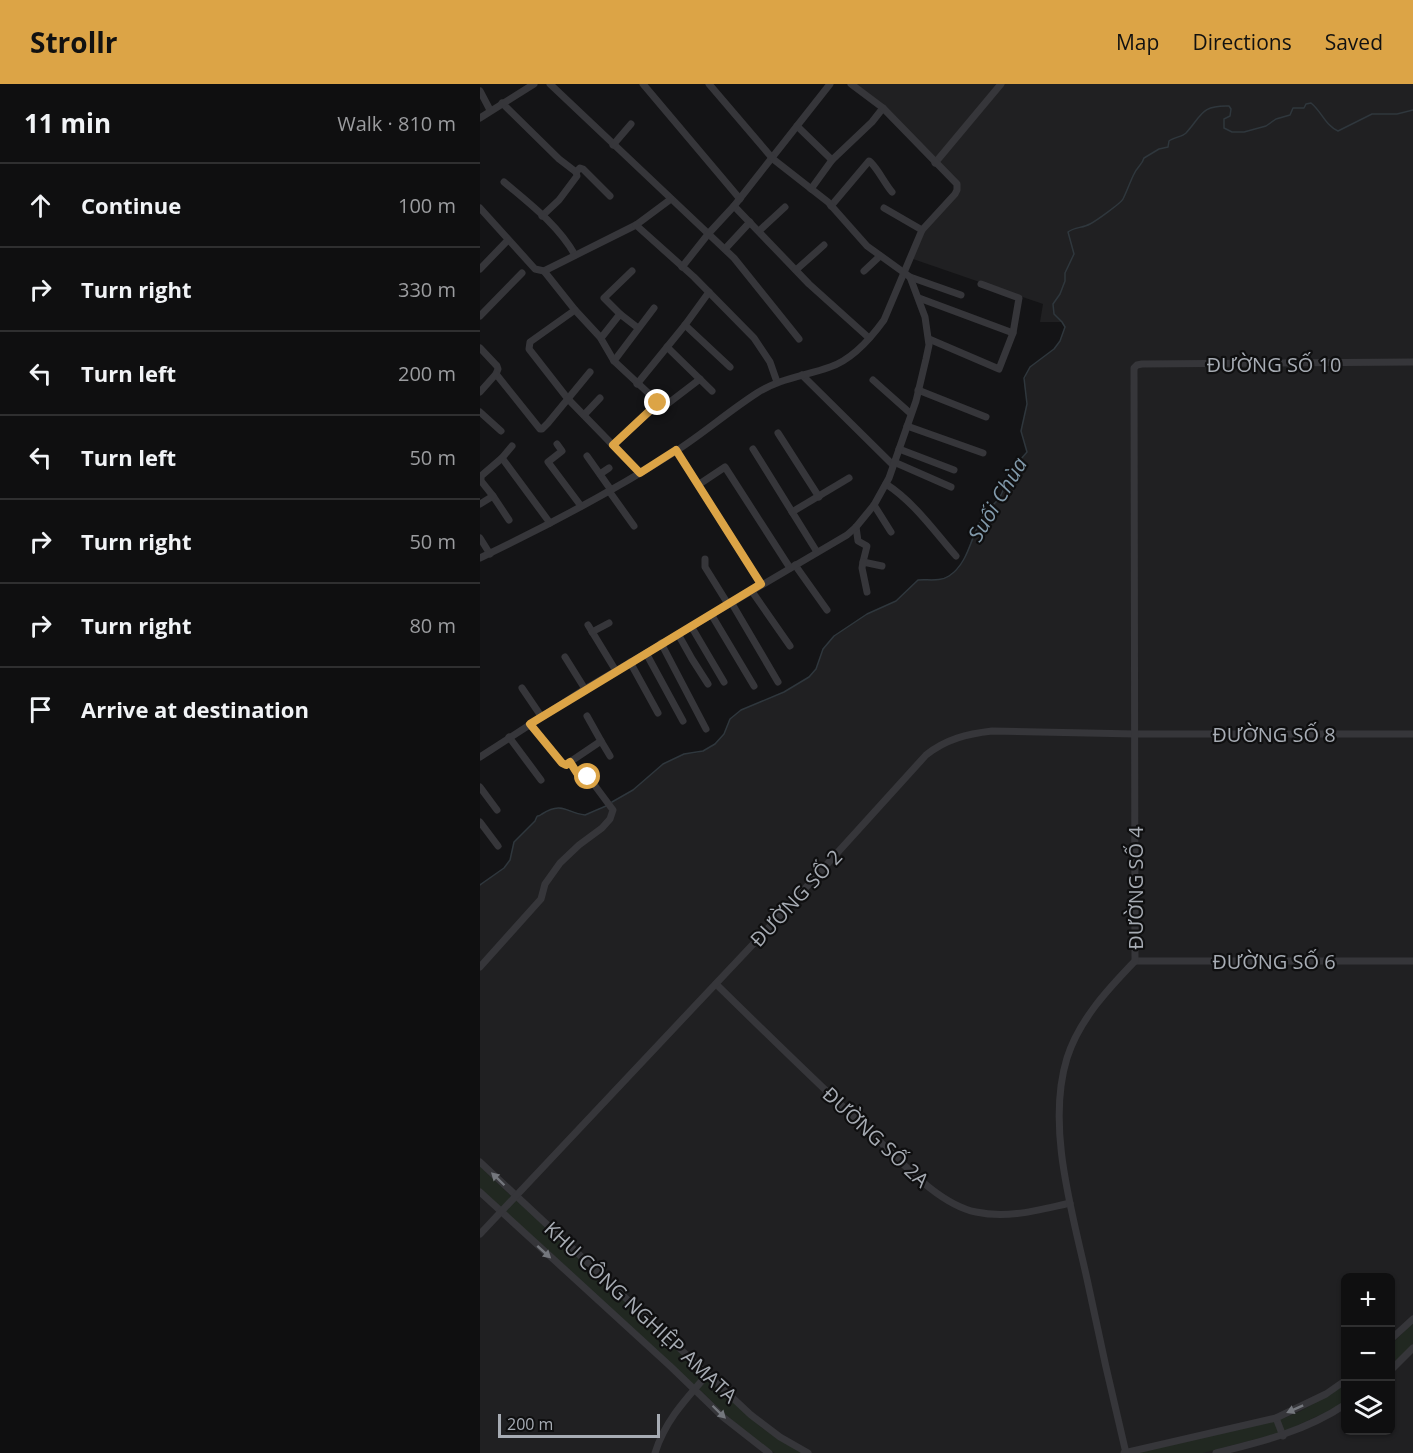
<!DOCTYPE html>
<html lang="en">
<head>
<meta charset="utf-8">
<style>
  :root { --surface:#0f0f10; --page:#1d1d1e; --text:#f1f3f6; --muted:#9b9c9f; --line:#2f2f30; --accent:#dca446 }
  body { margin:0; font-family:"Open Sans",sans-serif; background:var(--page); color:var(--text) }
  .controls { position:absolute; right:18px; bottom:18px; display:grid; overflow:hidden; border-radius:9px; box-shadow:0 2px 4px #0004 }
  .controls button { width:54px; height:54px; display:grid; place-items:center; padding:0; border:0; border-bottom:2px solid var(--line); background:var(--surface); color:var(--text); font:30px sans-serif }
  .scale { position:absolute; left:18px; bottom:15px; width:162px; box-sizing:border-box; padding-left:6px; border:3px solid #a7acb4; border-top:0; font-size:16px; line-height:21px; white-space:nowrap; color:#a7acb4; -webkit-text-stroke:4px #0f0f10; paint-order:stroke }
  .stop { position:absolute; width:18px; height:18px; margin:-14px; border:4px solid #dca446; border-radius:50%; background:#fff }
  .stop.end { background:#dca446; border-color:#fff; box-shadow:0 2px 6px #0008 }
  .list { margin:0; padding:0; list-style:none }
  h2 { display:flex; justify-content:space-between; align-items:center; height:78px; margin:0; padding:0 24px; font-size:26px }
  h2 small { font-size:20px; font-weight:400; color:var(--muted) }
  .list li { display:grid; grid-template-columns:39px 1fr auto; gap:18px; align-items:center; box-sizing:border-box; height:84px; padding:0 24px; border-top:2px solid var(--line) }
  .list b { display:block; font-size:22px; white-space:nowrap }
  .list em { font-size:20px; font-style:normal; color:var(--muted) }
  .icon { flex:none; width:33px; height:33px; fill:none; stroke:currentColor; stroke-width:2; stroke-linecap:round; stroke-linejoin:round }
  .map { position:relative; flex:none; width:933px; height:1369px; overflow:hidden }
  header { display:flex; align-items:center; gap:36px; box-sizing:border-box; height:84px; padding:0 30px; background:var(--accent); color:#111 }
  header strong { font-size:28px }
  nav { display:flex; gap:33px; margin-inline-start:auto; font-size:21px }
  main { display:flex }
  aside { flex:1; background:var(--surface) }
  .map>svg:first-child { display:block }
  .built { fill:#202022; fill-rule:evenodd }
  .green { fill:#212821 }
  .lines { fill:none; stroke-linecap:round; stroke-linejoin:round }
  .stream { stroke:#2f373d; stroke-width:1.5 }
  .minor { stroke:#36363a; stroke-width:7 }
  .oneway { fill:#74777d }
  .route { stroke:#dca446; stroke-width:8 }
  .labels { text-anchor:middle; dominant-baseline:central; stroke-width:4.5; stroke-linejoin:round; paint-order:stroke }
  .street-label { font-size:20px; fill:#a7acb4; stroke:#0f0f10 }
  .water-label { font-size:21px; font-style:italic; fill:#829aab; stroke:#0f0f10 }
</style>
</head>
<body>
<header>
<strong>Strollr</strong>
<nav><a>Map</a><a>Directions</a><a>Saved</a></nav>
</header>
<main>
<aside>
<h2>11 min<small>Walk · 810 m</small></h2>
<ul class="list">
<li><svg class="icon" aria-label="ahead" viewBox="0 0 24 24"><path d="M12 20V5M6 11l6-6 6 6"/></svg><div><b>Continue</b></div><em>100 m</em></li>
<li><svg class="icon" aria-label="right" viewBox="0 0 24 24"><path d="M7 20v-9h11M14 6l5 5-5 5"/></svg><div><b>Turn right</b></div><em>330 m</em></li>
<li><svg class="icon" aria-label="left" viewBox="0 0 24 24"><path d="M17 20v-9H6M10 6l-5 5 5 5"/></svg><div><b>Turn left</b></div><em>200 m</em></li>
<li><svg class="icon" aria-label="left" viewBox="0 0 24 24"><path d="M17 20v-9H6M10 6l-5 5 5 5"/></svg><div><b>Turn left</b></div><em>50 m</em></li>
<li><svg class="icon" aria-label="right" viewBox="0 0 24 24"><path d="M7 20v-9h11M14 6l5 5-5 5"/></svg><div><b>Turn right</b></div><em>50 m</em></li>
<li><svg class="icon" aria-label="right" viewBox="0 0 24 24"><path d="M7 20v-9h11M14 6l5 5-5 5"/></svg><div><b>Turn right</b></div><em>80 m</em></li>
<li><svg class="icon" aria-label="arrive" viewBox="0 0 24 24"><path d="M6 21V4h12l-3 4 3 4H6"/></svg><div><b>Arrive at destination</b></div></li>
</ul>
</aside>
<div class="map">
<svg width="933" height="1369" viewBox="0 0 933 1369">
  <rect width="100%" height="100%" fill="#141416"/>
  <!-- built -->
  <path class="built" d="M374,0H933V1369H0V801L24,784L30,776L34,758L55,737L57,732L66,727L81,723L100,730L105,731L116,727L153,706L183,680L204,670L217,669L231,663L244,650L250,635L261,626L304,608L329,593L336,585L343,565L354,552L387,530L416,517L438,496L460,495L467,493L478,485L484,476L493,451L503,431L520,412L528,392L547,368L541,347L547,320L544,300L546,290L550,283L574,265L580,257L585,243L582,238H560L563,220L433,175L444,147L479,100ZM866,1194H910V1346H866Z"/>
  <!-- green -->
  <g class="green">
    <path d="M0,1082L32,1113L22,1125L0,1104Z"/>
    <path d="M35,1115L126,1198L224,1292L215,1302L24,1127Z"/>
    <path d="M933,1239V1260L911,1283V1261Z"/>
    <path d="M227,1294L282,1344L322,1369H295L278,1358L245,1330L218,1304Z"/>
    <path d="M865,1300V1317L853,1325L803,1348L799,1336L821,1327Z"/>
    <path d="M795,1337L800,1349L723,1369H657Z"/>
  </g>
  <g class="lines">
    <!-- stream -->
    <g class="stream">
      <path d="M132,718L153,706L183,680L204,670L223,667L235,660L244,650L250,635L261,626L304,608L329,593L336,585L343,565L354,552L387,530L416,517L438,496C448,495 460,498 469,492C489,479 491,451 503,432C507,424 517,420 521,411C528,395 534,382 547,368L541,347L547,320L544,294L550,283L574,265L580,257L585,243L582,238L574,230L573,220L580,210L585,197V189L594,170L588,148C594,143 603,144 610,140C616,137 641,119 643,115C647,107 650,98 654,90C657,83 662,81 664,74L679,65L688,63L689,57C694,53 702,53 706,49C722,32 720,21 749,22L751,25L750,32L744,35V44L752,48H764L786,42L796,35L810,31L813,24H824L826,20L831,19C842,28 845,41 858,47L892,30H917L933,26"/>
      <path d="M0,801L24,784L30,776L34,758L55,737C59,728 55,735 62,730C83,717 86,729 105,731L126,722"/>
    </g>
    <!-- minor -->
    <g class="minor">
      <path d="M70,0L254,174L319,255"/>
      <path d="M163,0L260,115"/>
      <path d="M0,7L10,26"/>
      <path d="M22,19L79,75L96,88L97,92L79,116L62,132"/>
      <path d="M0,34L54,0"/>
      <path d="M317,42L352,76"/>
      <path d="M133,61L151,40"/>
      <path d="M455,79L521,0"/>
      <path d="M96,88L100,84L103,85L130,112"/>
      <path d="M24,98C50,120 78,141 95,171"/>
      <path d="M331,105L352,76L392,38L403,24"/>
      <path d="M254,122L329,200L389,254"/>
      <path d="M351,122L389,77C395,80 405,100 412,108"/>
      <path d="M0,124L55,185L64,187L156,141L191,115"/>
      <path d="M404,124L442,146"/>
      <path d="M156,141L214,193L274,254L290,278L297,298"/>
      <path d="M279,147L305,123"/>
      <path d="M245,165L270,138"/>
      <path d="M202,183L229,149L254,122L350,0"/>
      <path d="M0,185L28,156"/>
      <path d="M316,186L344,161"/>
      <path d="M64,187L95,226L120,253L134,277L179,319L186,321L220,295"/>
      <path d="M384,187L400,172"/>
      <path d="M430,193L481,211"/>
      <path d="M439,214L533,249"/>
      <path d="M95,226L50,258L49,265L88,315L160,389"/>
      <path d="M140,230L124,214L152,187"/>
      <path d="M0,232L42,189"/>
      <path d="M205,241L250,283"/>
      <path d="M121,254L140,230L158,244"/>
      <path d="M449,255L519,285L533,249L539,214L501,200"/>
      <path d="M187,263L232,307"/>
      <path d="M0,264L17,282L18,285L16,290L60,345H62L68,339L110,288"/>
      <path d="M134,277L174,224"/>
      <path d="M322,291L413,381"/>
      <path d="M393,296L430,329"/>
      <path d="M157,300L205,241L229,208"/>
      <path d="M438,306L506,333"/>
      <path d="M0,308L16,290"/>
      <path d="M0,328L21,347"/>
      <path d="M104,331L120,314"/>
      <path d="M427,342L503,369"/>
      <path d="M298,349L339,413"/>
      <path d="M77,360L82,367L68,378L101,422"/>
      <path d="M133,361L179,319"/>
      <path d="M273,365L337,468"/>
      <path d="M419,365L474,386"/>
      <path d="M196,366L281,500"/>
      <path d="M107,372L131,406"/>
      <path d="M22,374L70,439"/>
      <path d="M414,378L471,403"/>
      <path d="M120,390L129,384"/>
      <path d="M406,400C434,418 454,447 476,472"/>
      <path d="M218,401L245,383L310,484"/>
      <path d="M129,407L154,442"/>
      <path d="M13,412L29,436"/>
      <path d="M0,420L13,412L1,397V392L22,374L32,362"/>
      <path d="M394,421L411,448"/>
      <path d="M312,428L369,394"/>
      <path d="M376,443L378,457L387,462L383,478L402,482"/>
      <path d="M0,454L10,470"/>
      <path d="M0,474C67,442 133,407 196,367C224,349 249,327 277,309C300,294 325,292 350,283C371,276 391,254 404,236L442,146L475,110L477,106V100L403,24L371,0"/>
      <path d="M225,475V483L248,520"/>
      <path d="M383,478L382,484L387,508"/>
      <path d="M315,481L347,526"/>
      <path d="M271,506L310,562"/>
      <path d="M251,518L298,598"/>
      <path d="M231,530L274,602"/>
      <path d="M108,541L136,587"/>
      <path d="M211,542L244,598"/>
      <path d="M112,548L129,539"/>
      <path d="M198,550L212,575L228,600"/>
      <path d="M181,559L226,645"/>
      <path d="M166,569L203,637"/>
      <path d="M85,573L105,605"/>
      <path d="M150,578L178,629"/>
      <path d="M42,604L61,632"/>
      <path d="M29,653L61,696"/>
      <path d="M121,657L130,672"/>
      <path d="M0,673L105,605L367,451L376,443L394,421L409,394L436,317L446,275L449,261L445,233L430,193L387,162L348,118L293,75L229,0"/>
      <path d="M90,678L121,657L107,632"/>
      <path d="M0,703L17,726"/>
      <path d="M0,738L18,762"/>
      <path d="M655,877H933"/>
      <path d="M0,883L61,815L65,800L80,779L99,761L122,744L130,735L133,726L110,695L97,689L90,678L86,681L82,679L50,640"/>
      <path d="M236,900C287,950 338,1000 391,1049C419,1075 457,1120 496,1128C528,1135 558,1126 590,1119"/>
      <path d="M0,1078L271,1331L300,1353L328,1369"/>
      <path d="M0,1108L190,1282L243,1333L289,1369"/>
      <path d="M0,1150L310,821L446,671C466,655 487,650 512,647L655,650H933"/>
      <path d="M910,1256L933,1235"/>
      <path d="M910,1287L933,1264"/>
      <path d="M796,1334L803,1352"/>
      <path d="M175,1369C185,1337 205,1316 227,1291"/>
      <path d="M644,1369L796,1334L846,1310L866,1296"/>
      <path d="M646,1369C632,1311 619,1253 607,1195C592,1127 566,1042 587,974C599,936 628,905 655,877L654,284L657,281L662,280L933,278"/>
      <path d="M736,1369C781,1358 826,1347 866,1320"/>
    </g>
  </g>
  <!-- one-way arrows -->
  <defs><path id="oneway-solid" d="M-6-.8H1V-3.2L6.5 0L1 3.2V.8H-6Z" transform="scale(1.5)"/></defs>
  <g class="oneway">
    <use href="#oneway-solid" transform="translate(18 1095) rotate(-136)"/>
    <use href="#oneway-solid" transform="translate(64 1168) rotate(42)"/>
    <use href="#oneway-solid" transform="translate(815 1325) rotate(156)"/>
    <use href="#oneway-solid" transform="translate(239 1328) rotate(44)"/>
  </g>
  <g class="lines">
    <!-- route -->
    <path class="route" d="M108,693L97,689L90,678L86,681L82,679L50,640L281,500L196,366L160,389L133,361L178,319"/>
  </g>
  <g class="labels">
    <!-- street labels -->
    <g class="street-label">
      <text x="794" y="280">ĐƯỜNG SỐ 10</text>
      <text x="794" y="650">ĐƯỜNG SỐ 8</text>
      <text transform="translate(655 804) rotate(-90)">ĐƯỜNG SỐ 4</text>
      <text transform="translate(316 814) rotate(-47)">ĐƯỜNG SỐ 2</text>
      <text x="794" y="877">ĐƯỜNG SỐ 6</text>
      <text transform="translate(396 1053) rotate(43)">ĐƯỜNG SỐ 2A</text>
      <text transform="translate(161 1228) rotate(43)">KHU CÔNG NGHIỆP AMATA</text>
    </g>
    <!-- water labels -->
    <g class="water-label">
      <text transform="translate(517 415) rotate(-59)">Suối Chùa</text>
    </g>
  </g>
</svg>
<div class="controls">
<button>+</button>
<button>−</button>
<button><svg class="icon" aria-label="layers" viewBox="0 0 24 24"><path d="M12 4l9 5-9 5-9-5zM3 14l9 5 9-5"/></svg></button>
</div>
<div class="scale">200 m</div>
<div class="stop" style="left:108px;top:693px"></div>
<div class="stop end" style="left:178px;top:319px"></div>
</div>
</main>
</body>
</html>
